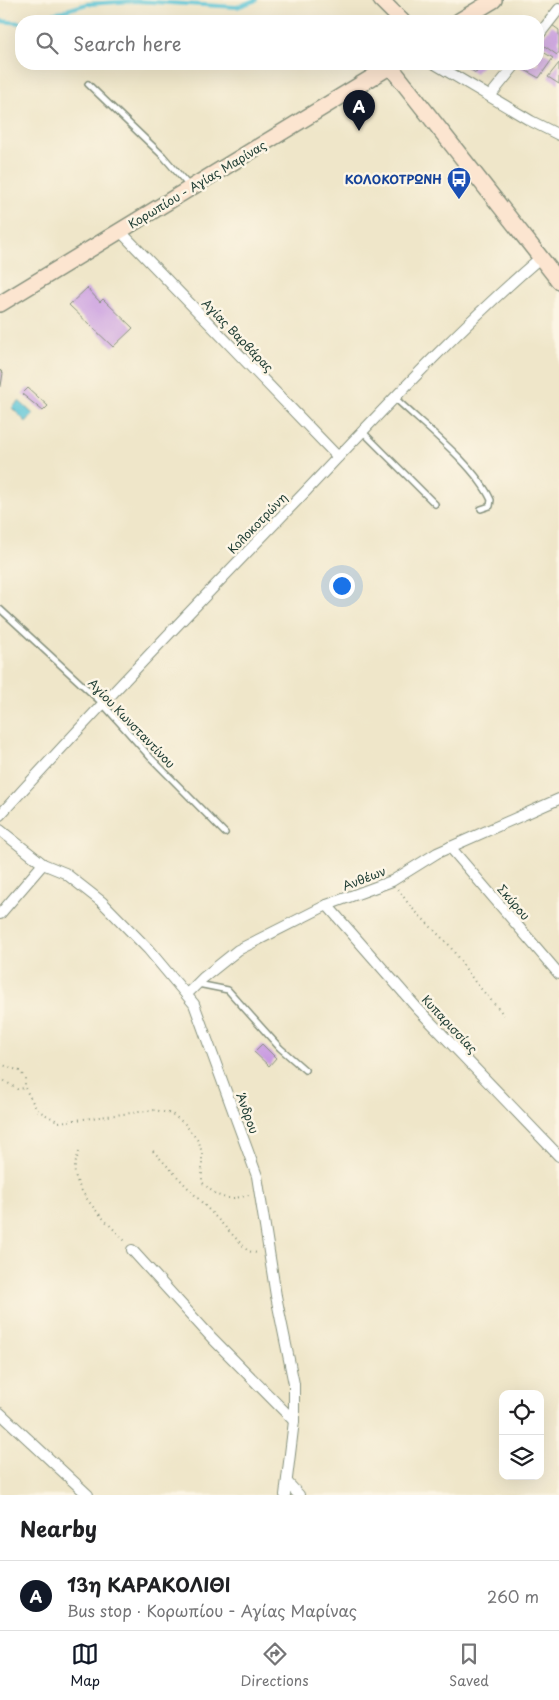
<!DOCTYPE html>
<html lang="en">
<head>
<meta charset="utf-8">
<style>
  :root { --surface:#fff; --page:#f6f6f6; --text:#202124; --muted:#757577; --line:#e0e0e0; --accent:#111827 }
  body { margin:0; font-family:"Playpen Sans",sans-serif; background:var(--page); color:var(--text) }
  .controls { position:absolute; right:15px; bottom:15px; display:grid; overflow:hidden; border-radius:10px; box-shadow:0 5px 20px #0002 }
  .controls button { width:45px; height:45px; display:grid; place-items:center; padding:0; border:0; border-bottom:1px solid var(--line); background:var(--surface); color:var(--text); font:25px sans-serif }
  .you { position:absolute; left:341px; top:585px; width:18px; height:18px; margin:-12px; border:4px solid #fff; border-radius:50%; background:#1a73e8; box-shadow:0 0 0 8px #1a73e833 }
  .badge { display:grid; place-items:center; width:32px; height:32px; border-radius:50%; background:var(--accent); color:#fff; font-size:16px; font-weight:700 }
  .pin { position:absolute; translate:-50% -41px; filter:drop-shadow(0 1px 2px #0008) }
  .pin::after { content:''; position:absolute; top:26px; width:18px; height:15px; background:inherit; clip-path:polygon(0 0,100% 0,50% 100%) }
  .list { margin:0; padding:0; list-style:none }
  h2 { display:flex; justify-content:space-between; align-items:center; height:65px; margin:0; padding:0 20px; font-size:21px }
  h2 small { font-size:16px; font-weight:400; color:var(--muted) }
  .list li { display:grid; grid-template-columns:32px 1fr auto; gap:15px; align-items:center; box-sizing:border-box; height:70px; padding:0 20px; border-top:1px solid var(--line) }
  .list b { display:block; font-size:19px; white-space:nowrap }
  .list p { margin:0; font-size:16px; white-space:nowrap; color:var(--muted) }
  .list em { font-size:16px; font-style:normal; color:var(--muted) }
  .icon { flex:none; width:28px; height:28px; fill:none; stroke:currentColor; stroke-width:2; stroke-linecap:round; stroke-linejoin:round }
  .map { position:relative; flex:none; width:559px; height:1495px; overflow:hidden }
  .search { position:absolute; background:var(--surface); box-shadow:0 5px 20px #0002; left:15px; right:15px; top:15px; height:55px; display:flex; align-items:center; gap:12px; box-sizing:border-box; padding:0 18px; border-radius:20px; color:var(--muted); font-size:19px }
  .sheet { height:135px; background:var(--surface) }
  nav { display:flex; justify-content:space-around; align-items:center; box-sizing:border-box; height:70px; border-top:1px solid var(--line); background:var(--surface); font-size:14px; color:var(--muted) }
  nav a { display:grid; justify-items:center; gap:2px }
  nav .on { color:var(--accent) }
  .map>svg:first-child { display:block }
  .water { fill:#5bc5d7; stroke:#3d8186 }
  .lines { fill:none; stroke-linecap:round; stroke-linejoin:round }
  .stream { stroke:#5bc5d7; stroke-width:4 }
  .building { fill:#c99ce1 }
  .lane-casing { stroke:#87927e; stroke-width:8 }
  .street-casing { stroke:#87927e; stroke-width:12 }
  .secondary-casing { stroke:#87927e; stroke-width:18 }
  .path { stroke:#87927e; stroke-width:2; stroke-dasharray:1 4; stroke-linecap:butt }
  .lane { stroke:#fff; stroke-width:5 }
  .street { stroke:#fff; stroke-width:10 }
  .secondary { stroke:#fce5d0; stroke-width:15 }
  .labels { text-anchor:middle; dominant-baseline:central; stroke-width:5; stroke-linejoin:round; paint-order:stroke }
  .transit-label { font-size:12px; font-weight:bold; fill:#164399; stroke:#fcf5e5; text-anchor:end }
  .street-label { font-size:12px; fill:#1f3d34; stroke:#fcf5e5 }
</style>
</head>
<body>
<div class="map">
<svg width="559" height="1495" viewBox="0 0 559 1495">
  <rect width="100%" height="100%" fill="#fcf5e5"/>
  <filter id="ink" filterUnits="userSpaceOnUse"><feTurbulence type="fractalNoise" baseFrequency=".02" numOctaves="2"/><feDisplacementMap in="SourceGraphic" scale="10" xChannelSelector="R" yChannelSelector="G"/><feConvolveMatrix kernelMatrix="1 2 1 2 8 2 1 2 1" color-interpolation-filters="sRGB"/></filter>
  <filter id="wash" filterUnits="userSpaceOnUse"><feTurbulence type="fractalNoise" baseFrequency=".0096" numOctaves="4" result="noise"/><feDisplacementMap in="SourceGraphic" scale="20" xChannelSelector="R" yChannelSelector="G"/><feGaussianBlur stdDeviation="1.12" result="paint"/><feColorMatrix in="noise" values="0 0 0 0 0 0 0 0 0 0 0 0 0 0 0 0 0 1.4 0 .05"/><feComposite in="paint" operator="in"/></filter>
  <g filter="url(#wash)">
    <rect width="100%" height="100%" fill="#efe6c9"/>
    <!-- water -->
    <path class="water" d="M19,401L33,414L26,422L12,408Z"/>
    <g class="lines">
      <!-- stream -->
      <g class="stream">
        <path d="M0,21L21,23"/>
        <path d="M29,21L87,4L135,1L237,7L256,0"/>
      </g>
    </g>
    <g id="blocks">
      <!-- building -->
      <g class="building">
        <path d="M552,25L559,30V52L557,55L539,42Z"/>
        <path d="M538,49L553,58L539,78L514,64H538Z"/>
        <path d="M559,63V84L548,77Z"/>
        <path d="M460,64H483L476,73Z"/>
        <path d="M87,288L100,302L103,299L133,328L113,347L69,305Z"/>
        <path d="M0,370L3,373L1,386H0Z"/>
        <path d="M28,388L48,406L43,411L22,394Z"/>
        <path d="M262,1044L276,1058L269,1066L254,1052Z"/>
      </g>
    </g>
  </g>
  <g filter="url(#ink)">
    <use href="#blocks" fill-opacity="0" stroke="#87927e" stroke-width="1"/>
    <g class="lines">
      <defs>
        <g id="lane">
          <path d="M88,84L163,156L189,186"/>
          <path d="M395,398C424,426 474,464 491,500L490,506L481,509"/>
          <path d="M363,432L435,504"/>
          <path d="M0,609L102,703L151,758L225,833"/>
          <path d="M198,984L228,990L280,1048L305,1070"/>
        </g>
        <g id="street">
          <path d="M538,36L559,9"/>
          <path d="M435,64L531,121L559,135"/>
          <path d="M490,96L516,64"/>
          <path d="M120,231L338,457"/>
          <path d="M0,815C100,705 203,598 306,491C382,411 457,329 541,257"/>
          <path d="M0,830L43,864L65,873L102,902L148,949L194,1004L257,1176L276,1296L294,1384V1421L285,1495"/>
          <path d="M450,847L559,974"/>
          <path d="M327,905L417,1008L559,1156"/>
          <path d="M0,914L43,864"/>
          <path d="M187,994L203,978L238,950L327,905L392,881L437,853L559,799"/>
          <path d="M132,1250L212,1338L294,1421"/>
          <path d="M0,1413L88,1495"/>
          <path d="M287,1482L299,1495"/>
        </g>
        <g id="secondary">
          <path d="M381,0L402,21"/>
          <path d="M459,21L494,0"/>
          <path d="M390,66L559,281"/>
          <path d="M0,304L394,64"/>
        </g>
      </defs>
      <!-- lane casing -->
      <use href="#lane" class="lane-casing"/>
      <!-- street casing -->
      <use href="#street" class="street-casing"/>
      <!-- secondary casing -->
      <use href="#secondary" class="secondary-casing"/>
      <!-- path -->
      <g class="path">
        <path d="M398,889L410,906L449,945L475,982L504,1015"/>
        <path d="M0,1064L20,1071L25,1078V1088L37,1110L59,1122L155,1110L172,1114L185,1124L199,1142L202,1153V1182C219,1199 226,1201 249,1195"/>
        <path d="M0,1078L17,1089L25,1088"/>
        <path d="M153,1151L248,1251L257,1253"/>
        <path d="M79,1152C76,1160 73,1169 76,1178C84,1202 109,1224 126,1242"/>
      </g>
      <!-- lane -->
      <use href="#lane" class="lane"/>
      <!-- street -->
      <use href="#street" class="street"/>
      <!-- secondary -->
      <use href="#secondary" class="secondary"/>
    </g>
  </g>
  <!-- icons -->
  <defs>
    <symbol id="bus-pin" viewBox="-11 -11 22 30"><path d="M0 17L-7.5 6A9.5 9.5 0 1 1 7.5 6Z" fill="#1a4fb4" stroke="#fcf5e5"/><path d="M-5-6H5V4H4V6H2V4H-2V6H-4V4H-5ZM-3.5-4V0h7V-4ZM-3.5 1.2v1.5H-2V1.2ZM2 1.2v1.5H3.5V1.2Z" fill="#fff"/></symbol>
  </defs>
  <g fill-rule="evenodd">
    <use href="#bus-pin" x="445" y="165" width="28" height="38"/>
  </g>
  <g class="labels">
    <!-- transit labels -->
    <g class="transit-label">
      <text x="442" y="179">ΚΟΛΟΚΟΤΡΩΝΗ</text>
    </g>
    <!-- street labels -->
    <g class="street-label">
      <text transform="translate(197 184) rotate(-31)">Κορωπίου - Αγίας Μαρίνας</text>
      <text transform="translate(238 335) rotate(46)">Αγίας Βαρβάρας</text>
      <text transform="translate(257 523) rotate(-46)">Κολοκοτρώνη</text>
      <text transform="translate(132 723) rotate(46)">Αγίου Κωνσταντίνου</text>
      <text transform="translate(364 878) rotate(-21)">Ανθέων</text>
      <text transform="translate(514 902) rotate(49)">Σκύρου</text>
      <text transform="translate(450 1024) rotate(47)">Κυπαρισσίας</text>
      <text transform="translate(248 1113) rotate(70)">Άνδρου</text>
    </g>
  </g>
</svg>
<div class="controls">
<button><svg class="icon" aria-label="locate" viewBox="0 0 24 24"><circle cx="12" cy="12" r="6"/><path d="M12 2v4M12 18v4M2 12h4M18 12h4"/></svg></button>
<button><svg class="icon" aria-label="layers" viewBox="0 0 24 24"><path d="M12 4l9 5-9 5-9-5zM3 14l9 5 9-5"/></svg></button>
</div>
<div class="you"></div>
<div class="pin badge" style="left:359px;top:131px">A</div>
<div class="search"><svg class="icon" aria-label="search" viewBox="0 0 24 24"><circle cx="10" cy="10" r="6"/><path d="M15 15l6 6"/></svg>Search here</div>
</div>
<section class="sheet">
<h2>Nearby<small></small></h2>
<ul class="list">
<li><span class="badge">A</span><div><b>13η ΚΑΡΑΚΟΛΙΘΙ</b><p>Bus stop · Κορωπίου - Αγίας Μαρίνας</p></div><em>260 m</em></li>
</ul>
</section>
<nav>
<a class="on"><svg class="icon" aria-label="map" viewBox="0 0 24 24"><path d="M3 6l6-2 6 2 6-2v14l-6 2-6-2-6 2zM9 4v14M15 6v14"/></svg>Map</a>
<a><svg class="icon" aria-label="directions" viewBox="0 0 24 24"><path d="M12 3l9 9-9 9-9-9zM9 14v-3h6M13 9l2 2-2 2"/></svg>Directions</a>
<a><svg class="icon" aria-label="saved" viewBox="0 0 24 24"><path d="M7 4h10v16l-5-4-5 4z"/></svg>Saved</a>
</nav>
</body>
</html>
